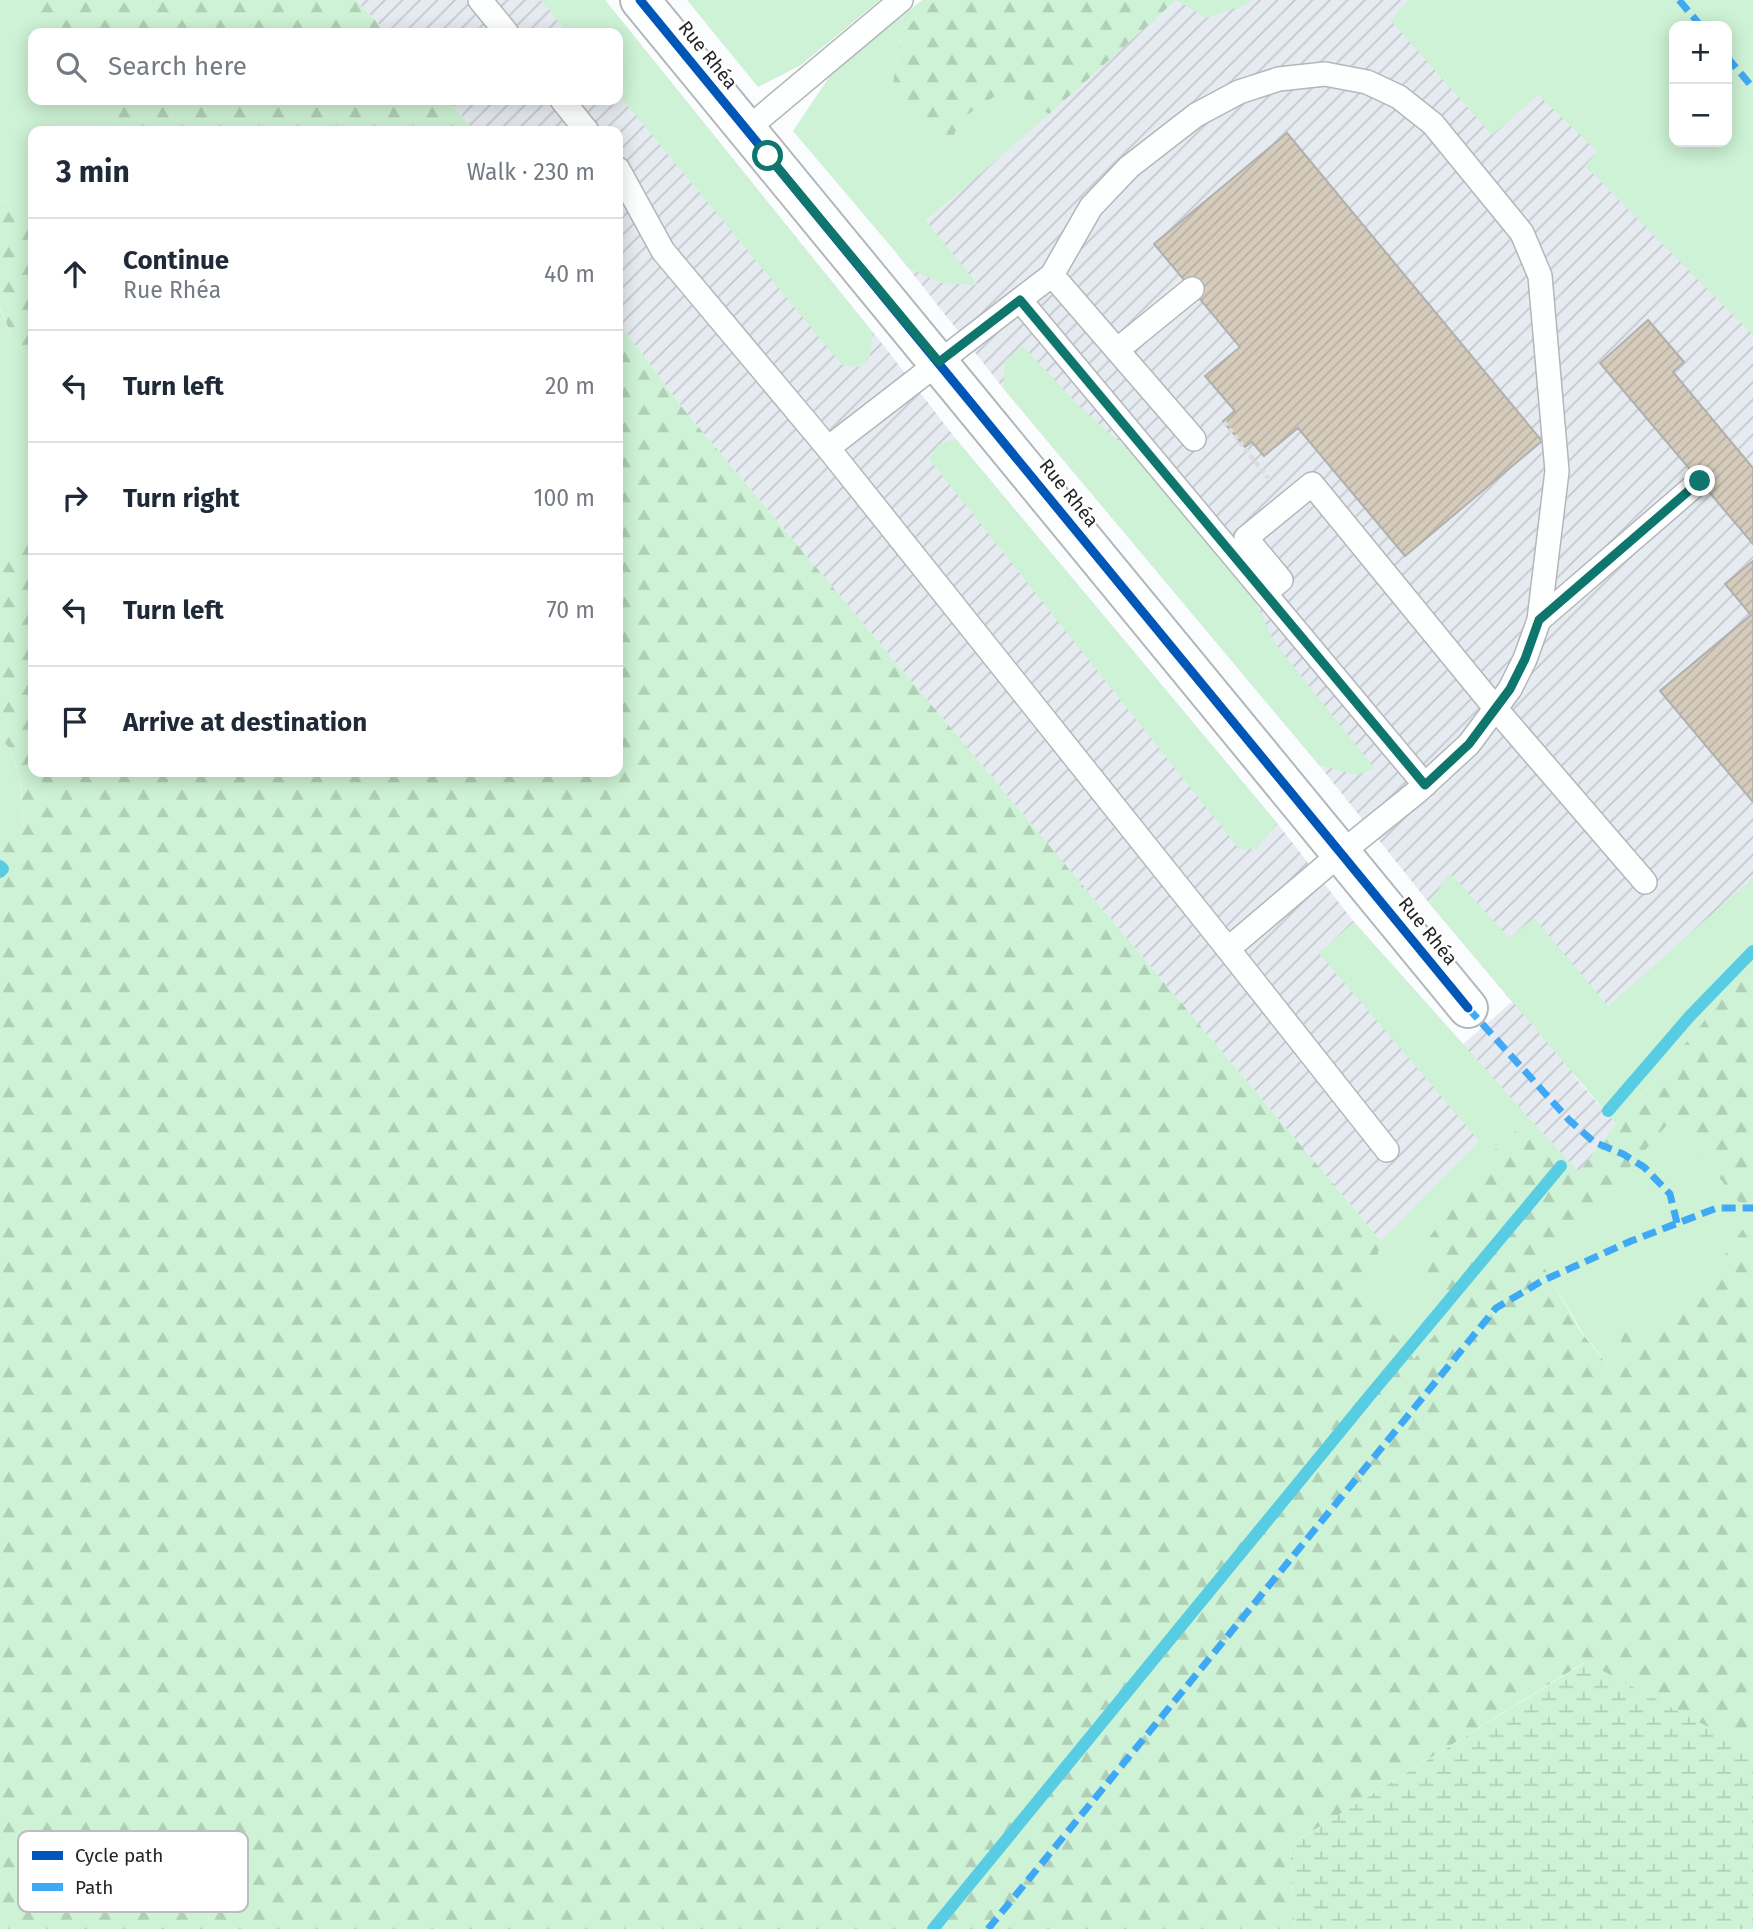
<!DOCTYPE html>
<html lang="en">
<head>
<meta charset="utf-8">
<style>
  :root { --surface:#fff; --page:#f2f2f3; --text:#1f2937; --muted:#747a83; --line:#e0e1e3 }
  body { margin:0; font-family:"Fira Sans",sans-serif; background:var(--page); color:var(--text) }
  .controls { position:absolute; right:21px; top:21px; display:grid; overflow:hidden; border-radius:14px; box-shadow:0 4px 18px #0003 }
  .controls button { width:63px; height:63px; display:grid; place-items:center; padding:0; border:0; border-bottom:2px solid var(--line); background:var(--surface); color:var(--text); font:35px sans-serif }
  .stop { position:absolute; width:21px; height:21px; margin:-16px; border:5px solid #0f766e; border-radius:50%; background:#fff }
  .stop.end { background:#0f766e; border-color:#fff; box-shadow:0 2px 7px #0008 }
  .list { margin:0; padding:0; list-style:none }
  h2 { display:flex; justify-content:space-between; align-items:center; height:91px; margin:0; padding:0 28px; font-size:30px }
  h2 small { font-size:23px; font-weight:400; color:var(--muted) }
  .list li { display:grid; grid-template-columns:46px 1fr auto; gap:21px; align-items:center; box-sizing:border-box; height:112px; padding:0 28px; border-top:2px solid var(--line) }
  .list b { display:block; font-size:26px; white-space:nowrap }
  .list p { margin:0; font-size:23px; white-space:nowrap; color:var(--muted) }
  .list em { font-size:23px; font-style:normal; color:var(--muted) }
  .icon { flex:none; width:38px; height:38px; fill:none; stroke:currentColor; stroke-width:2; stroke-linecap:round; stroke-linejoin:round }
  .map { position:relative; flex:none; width:1753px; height:1929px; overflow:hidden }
  .search { position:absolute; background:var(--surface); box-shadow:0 4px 18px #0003; left:28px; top:28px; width:595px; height:77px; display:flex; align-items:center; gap:18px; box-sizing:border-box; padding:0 24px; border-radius:14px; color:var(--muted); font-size:26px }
  .panel { position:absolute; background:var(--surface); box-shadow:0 4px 18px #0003; left:28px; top:126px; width:595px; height:651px; border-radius:14px }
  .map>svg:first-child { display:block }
  .industrial { fill:url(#industrial-furrows) }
  .green { fill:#cdf2d5; fill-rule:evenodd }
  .forest { fill:url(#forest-firs); fill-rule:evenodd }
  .wetland { fill:url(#wetland-marsh) }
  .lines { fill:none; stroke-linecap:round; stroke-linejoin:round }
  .stream { stroke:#58cce3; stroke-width:12 }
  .building { fill:url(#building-hatch); stroke:#b0b0af; stroke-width:2 }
  .service-casing { stroke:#b4b6b9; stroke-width:26 }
  .minor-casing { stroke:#b4b6b9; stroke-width:42 }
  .path { stroke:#dbdddd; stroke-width:4.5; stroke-dasharray:5 3.5; stroke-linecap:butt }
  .service { stroke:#feffff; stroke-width:23 }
  .minor { stroke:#feffff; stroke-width:38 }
  .quiet { stroke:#3fa9f5; stroke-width:7; stroke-dasharray:14 7; stroke-linecap:butt }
  .cycleway-casing { stroke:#fff; stroke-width:13 }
  .cycleway { stroke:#0057b8; stroke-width:9 }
  .route { stroke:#0f766e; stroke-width:9 }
  .labels { text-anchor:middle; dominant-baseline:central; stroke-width:5; stroke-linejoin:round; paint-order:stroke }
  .street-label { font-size:19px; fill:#222427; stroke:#fff }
  .key { fill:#fff; stroke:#bdbdbe; stroke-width:2 }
  .key-label { font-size:19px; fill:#222427 }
</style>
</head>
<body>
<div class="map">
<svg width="1753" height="1929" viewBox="0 0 1753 1929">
  <defs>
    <pattern id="industrial-furrows" width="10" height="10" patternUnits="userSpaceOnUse" patternTransform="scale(1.75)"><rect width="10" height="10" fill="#e6ebf1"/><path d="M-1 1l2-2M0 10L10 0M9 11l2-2" fill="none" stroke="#c5c9cf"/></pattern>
    <pattern id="forest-firs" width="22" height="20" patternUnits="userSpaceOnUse" patternTransform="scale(1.75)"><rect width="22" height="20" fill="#cdf2d5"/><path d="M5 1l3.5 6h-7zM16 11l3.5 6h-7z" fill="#b0cfb7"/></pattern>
    <pattern id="wetland-marsh" width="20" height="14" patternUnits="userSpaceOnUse" patternTransform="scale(1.75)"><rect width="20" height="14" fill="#cdf2d5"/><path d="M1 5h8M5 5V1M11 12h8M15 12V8" fill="none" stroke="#b0cfb7"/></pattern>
    <pattern id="building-hatch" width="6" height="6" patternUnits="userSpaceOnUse" patternTransform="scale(1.75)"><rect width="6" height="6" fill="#d6ccbc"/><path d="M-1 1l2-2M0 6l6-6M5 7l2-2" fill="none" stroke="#b7afa2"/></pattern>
  </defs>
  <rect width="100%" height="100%" fill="#fafcfe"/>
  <!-- industrial -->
  <path class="industrial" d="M356,0H605L884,346L956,439L1277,823L1354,922L1463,1044L1512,1002L1429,903L1319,765L1003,388L894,250L1176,0H1588L1674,142L1753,200V914L1574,1076L1616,1124L1579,1173L1529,1118L1490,1154L1479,1142L1381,1241L685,411L618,322V131H474L449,100H618V33H387Z"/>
  <!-- green -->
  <g class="green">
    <path d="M0,0H21L57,33H33V100H102L123,131H33V208L0,200Z"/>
    <path d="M540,0H605L873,333L870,356L860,367L842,365L618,94V33H568Z"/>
    <path d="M687,0H880L801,65L758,87Z"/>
    <path d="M922,0H935L902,32L890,100L922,133L946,153L961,119L1007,87L1049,114L926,221L978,285L941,283L910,269L793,131L832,73Z"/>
    <path d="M1176,0H1252L1248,4L1206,18Z"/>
    <path d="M1408,0H1753V335L1585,166L1597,151L1538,95L1492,135L1391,21ZM1727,26V142H1674V26Z"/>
    <path d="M0,310L17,347L33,358V538L0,548Z"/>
    <path d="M1023,346L1077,404L1162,481L1251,591L1274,642L1375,769L1357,775L1319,765L1003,388L1005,360Z"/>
    <path d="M956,439L1277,823L1257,849H1239L929,459L938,445Z"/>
    <path d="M0,737C22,759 23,802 22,832L2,819L0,811Z"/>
    <path d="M1450,873L1509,938L1534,918L1608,1006L1753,878V947L1702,1024L1616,1124L1429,903Z"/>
    <path d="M1354,922L1529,1118L1490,1154L1445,1323L1414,1360L1362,1296L1374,1270L1381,1241L1479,1141L1319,953Z"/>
    <path d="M1672,1118L1751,1217L1702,1288L1667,1331L1612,1370L1582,1332L1544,1267Z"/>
  </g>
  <!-- forest -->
  <g class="forest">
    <path d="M21,0H356L387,33H57Z"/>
    <path d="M935,0H1176L1049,114L1007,88L961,119L946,153L922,133L890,100L902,32Z"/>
    <path d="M102,100H449L474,131H123Z"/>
    <path d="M0,200L33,208V358L17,347L0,309Z"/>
    <path d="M618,322L685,411L1381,1241L1374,1270L1362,1296L1414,1359L1445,1323L1420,1250L1490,1154L1529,1118L1579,1172L1616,1124L1702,1024L1753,947V1751L1585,1662L1290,1845L1295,1929H0V811L2,819L22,832C23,801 23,760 0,737V548L33,538V772H618ZM1672,1119L1751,1217L1702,1288L1667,1331L1624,1333L1611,1369L1581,1332L1544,1267Z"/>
  </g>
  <!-- wetland -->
  <path class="wetland" d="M1586,1662L1753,1751V1929H1295L1290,1845Z"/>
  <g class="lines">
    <!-- stream -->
    <g class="stream">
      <path d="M0,866L3,869L0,872"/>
      <path d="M1608,1111L1689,1017L1753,951"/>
      <path d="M933,1929L1371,1394L1561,1166"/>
    </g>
  </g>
  <!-- building -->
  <g class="building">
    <path d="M1287,133L1542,441L1405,556L1298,428L1264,456L1252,442L1245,447L1223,421L1235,411L1205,376L1240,347L1154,244Z"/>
    <path d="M1648,320L1684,362L1673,372L1753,468V544L1600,363Z"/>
    <path d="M1753,561V802L1660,691L1751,615L1725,584Z"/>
  </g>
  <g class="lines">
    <defs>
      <g id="service">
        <path d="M480,0L507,33"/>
        <path d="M562,100L587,131"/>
        <path d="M746,130L901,0"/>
        <path d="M618,169L663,251L828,448"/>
        <path d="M1052,275L1091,207L1129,167L1196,115L1239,92L1279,79L1325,74L1367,82L1399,97L1433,124L1522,233L1540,276L1557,471L1539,620L1525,659L1510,689L1469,744L1418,791L1341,853L1228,949L828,448L1052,275L1194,439"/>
        <path d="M1020,300L1425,785"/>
        <path d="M1117,350L1192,289"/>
        <path d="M1265,593L1281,580L1246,538L1312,484L1496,709L1645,882"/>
        <path d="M1539,620L1700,481"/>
        <path d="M1228,949L1387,1150"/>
      </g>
      <path id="minor" d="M640,0L1468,1008"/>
    </defs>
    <!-- service casing -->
    <use href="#service" class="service-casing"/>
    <!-- minor casing -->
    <use href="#minor" class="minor-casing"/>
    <!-- path -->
    <path class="path" d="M1224,422L1268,478"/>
    <!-- service -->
    <use href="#service" class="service"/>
    <!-- minor -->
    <use href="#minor" class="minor"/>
    <!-- quiet -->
    <g class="quiet">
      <path d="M1679,0L1701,26"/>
      <path d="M1727,57L1753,88"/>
      <path d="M1468,1008L1569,1120L1594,1142L1623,1154L1644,1167L1670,1194L1677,1223"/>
      <path d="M988,1929L1496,1308L1542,1281L1631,1241L1717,1208H1753"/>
    </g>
    <defs>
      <path id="cycleway" d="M640,0L1468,1008"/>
    </defs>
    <!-- cycleway casing -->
    <use href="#cycleway" class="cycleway-casing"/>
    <!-- cycleway -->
    <use href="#cycleway" class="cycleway"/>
  </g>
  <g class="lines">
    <!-- route -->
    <path class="route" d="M768,156L939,362L1020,300L1425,785L1469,744L1510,689L1525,659L1539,620L1700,481"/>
  </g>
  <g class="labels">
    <!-- street labels -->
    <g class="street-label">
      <text transform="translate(708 55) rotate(51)">Rue Rhéa</text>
      <text transform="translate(1069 493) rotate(51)">Rue Rhéa</text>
      <text transform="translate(1428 931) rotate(51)">Rue Rhéa</text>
    </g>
  </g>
  <!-- legend -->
  <rect x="18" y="1831" width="230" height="81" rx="10" class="key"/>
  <rect x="32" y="1851" width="31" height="9" fill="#0057b8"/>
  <rect x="32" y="1883" width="31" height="8" fill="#3fa9f5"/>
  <g class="key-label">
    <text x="75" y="1862">Cycle path</text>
    <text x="75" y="1894">Path</text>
  </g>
</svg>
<div class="controls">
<button>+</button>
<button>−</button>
</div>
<div class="stop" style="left:768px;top:156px"></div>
<div class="stop end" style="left:1700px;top:481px"></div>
<div class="search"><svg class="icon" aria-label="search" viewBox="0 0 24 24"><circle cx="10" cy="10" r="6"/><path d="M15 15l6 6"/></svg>Search here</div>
<section class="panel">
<h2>3 min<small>Walk · 230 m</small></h2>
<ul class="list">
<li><svg class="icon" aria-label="ahead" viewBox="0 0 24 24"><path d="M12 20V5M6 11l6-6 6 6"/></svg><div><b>Continue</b><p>Rue Rhéa</p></div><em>40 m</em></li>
<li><svg class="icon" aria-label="left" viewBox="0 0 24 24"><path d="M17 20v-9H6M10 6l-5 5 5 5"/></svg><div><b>Turn left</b></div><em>20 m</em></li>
<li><svg class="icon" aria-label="right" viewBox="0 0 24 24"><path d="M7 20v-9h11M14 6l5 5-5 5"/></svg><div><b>Turn right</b></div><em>100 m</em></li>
<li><svg class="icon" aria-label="left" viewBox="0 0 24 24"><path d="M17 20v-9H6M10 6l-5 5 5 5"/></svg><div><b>Turn left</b></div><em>70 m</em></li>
<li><svg class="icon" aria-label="arrive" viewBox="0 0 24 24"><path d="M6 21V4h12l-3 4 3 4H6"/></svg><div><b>Arrive at destination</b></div></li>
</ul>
</section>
</div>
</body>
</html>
